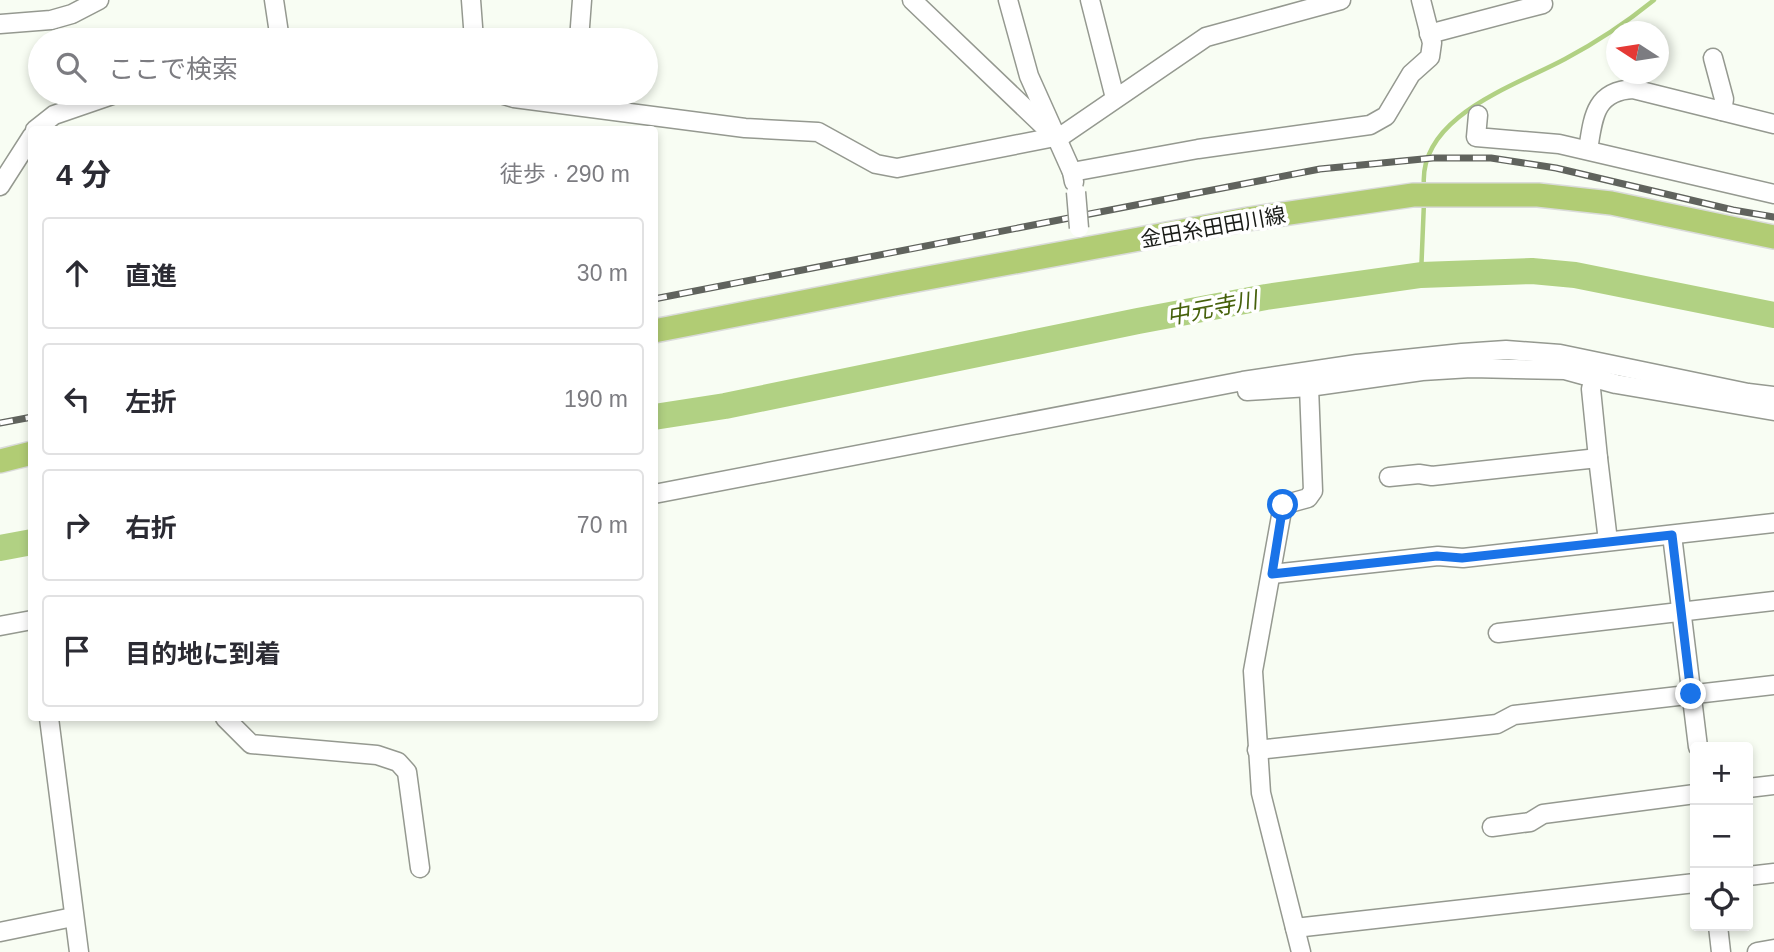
<!DOCTYPE html>
<html lang="ja">
<head>
<meta charset="utf-8">
<style>
  :root { --surface:#fff; --page:#f7f7f7; --text:#2b2b33; --muted:#7c7c81; --line:#e1e1e2 }
  body { margin:0; font-family:Helvetica,"Noto Sans JP",sans-serif; background:var(--page); color:var(--text) }
  .controls { position:absolute; right:21px; bottom:21px; display:grid; overflow:hidden; border-radius:7px; box-shadow:0 4px 10px #0003 }
  .controls button { width:63px; height:63px; display:grid; place-items:center; padding:0; border:0; border-bottom:2px solid var(--line); background:var(--surface); color:var(--text); font:35px sans-serif }
  .compass { position:absolute; left:1606px; top:21px; width:63px; height:63px; border-radius:50%; background:var(--surface); box-shadow:0 4px 10px #0003; rotate:282deg }
  .stop { position:absolute; width:21px; height:21px; margin:-16px; border:5px solid #1a73e8; border-radius:50%; background:#fff }
  .stop.end { background:#1a73e8; border-color:#fff; box-shadow:0 2px 7px #0008 }
  .list { margin:0; padding:0; list-style:none }
  h2 { display:flex; justify-content:space-between; align-items:center; height:91px; margin:0; padding:0 28px; font-size:30px }
  h2 small { font-size:23px; font-weight:400; color:var(--muted) }
  .list li { display:grid; grid-template-columns:46px 1fr auto; gap:21px; align-items:center; box-sizing:border-box; height:112px; margin:0 14px 14px; padding:0 14px; border:2px solid var(--line); border-radius:7px }
  .list b { display:block; font-size:26px; white-space:nowrap }
  .list em { font-size:23px; font-style:normal; color:var(--muted) }
  .icon { flex:none; width:38px; height:38px; fill:none; stroke:currentColor; stroke-width:2; stroke-linecap:round; stroke-linejoin:round }
  .map { position:relative; flex:none; width:1774px; height:952px; overflow:hidden }
  .search { position:absolute; background:var(--surface); box-shadow:0 4px 10px #0003; left:28px; top:28px; width:630px; height:77px; display:flex; align-items:center; gap:18px; box-sizing:border-box; padding:0 24px; border-radius:38px; color:var(--muted); font-size:26px }
  .panel { position:absolute; background:var(--surface); box-shadow:0 4px 10px #0003; left:28px; top:126px; width:630px; height:595px; border-radius:7px }
  .map>svg:first-child { display:block }
  .lines { fill:none; stroke-linecap:round; stroke-linejoin:round }
  .stream { stroke:#b1d183; stroke-width:4.5 }
  .river { stroke:#b1d183; stroke-width:26 }
  .minor-casing { stroke:#959990; stroke-width:21 }
  .major-casing { stroke:#dadbda; stroke-width:26 }
  .minor { stroke:#fff; stroke-width:18 }
  .major { stroke:#b1cc74; stroke-width:23 }
  .rail-casing { stroke:#60635d; stroke-width:7 }
  .rail { stroke:#fff; stroke-width:4.5; stroke-dasharray:13; stroke-linecap:butt }
  .minor-bridge-casing { stroke:#959990; stroke-width:21; stroke-linecap:butt }
  .minor-bridge { stroke:#fff; stroke-width:18 }
  .route { stroke:#1a73e8; stroke-width:9 }
  .labels { text-anchor:middle; dominant-baseline:central; stroke-width:7; stroke-linejoin:round; paint-order:stroke }
  .street-label { font-size:21px; fill:#191b17; stroke:#fff }
  .water-label { font-size:23px; font-style:italic; fill:#46610c; stroke:#fff }
</style>
</head>
<body>
<div class="map">
<svg width="1774" height="952" viewBox="0 0 1774 952">
  <rect width="100%" height="100%" fill="#f8fdf3"/>
  <g class="lines">
    <!-- stream -->
    <g class="stream">
      <path d="M1424,186C1418,116 1515,86 1565,59C1597,42 1627,22 1654,0"/>
      <path d="M1421,275L1424,202"/>
    </g>
    <!-- river -->
    <g class="river">
      <path d="M654,417L725,406L1138,321L1266,297L1421,275L1532,271L1575,275L1774,315"/>
      <path d="M0,548L32,542"/>
    </g>
    <defs>
      <g id="minor">
        <path d="M274,0L280,40"/>
        <path d="M471,0L474,40"/>
        <path d="M912,0L1050,132"/>
        <path d="M1008,0L1029,76L1072,172L1074,182"/>
        <path d="M1090,0L1115,98"/>
        <path d="M0,24L51,20L72,14L99,0"/>
        <path d="M1429,34L1543,4"/>
        <path d="M579,40L582,0"/>
        <path d="M1713,58L1724,99L1722,111"/>
        <path d="M497,93L514,98L745,128L818,132L876,164L897,168L1055,137L1057,139L1206,37L1341,0"/>
        <path d="M1478,115L1476,137L1559,144L1774,194"/>
        <path d="M35,130L54,115L118,93"/>
        <path d="M1588,150C1593,119 1594,91 1633,89L1774,124"/>
        <path d="M1072,172L1198,149L1370,125L1386,116L1411,74L1430,57L1432,43L1421,0"/>
        <path d="M0,186L32,136"/>
        <path d="M1594,378L1591,389L1598,458"/>
        <path d="M1247,391L1309,387L1422,371L1471,368L1565,370L1616,384L1774,411"/>
        <path d="M1389,477L1419,474L1432,476L1598,458L1608,541"/>
        <path d="M654,494L1243,381L1357,364L1462,353L1506,350L1560,354L1748,393L1774,396"/>
        <path d="M1672,535L1698,747"/>
        <path d="M1272,574L1438,556L1463,558L1774,523"/>
        <path d="M0,626L32,620"/>
        <path d="M1498,633L1774,601"/>
        <path d="M49,718L79,952"/>
        <path d="M225,718L251,744L377,755L398,762L407,772L420,868"/>
        <path d="M1257,750L1497,724L1514,715L1774,685"/>
        <path d="M1748,788L1774,785"/>
        <path d="M1492,827L1530,822L1543,814L1695,794"/>
        <path d="M1748,876L1774,873"/>
        <path d="M1718,926L1721,952"/>
        <path d="M1295,928L1695,883"/>
        <path d="M0,932L73,917"/>
        <path d="M1301,952L1261,793L1253,671L1283,505L1308,498L1313,491L1309,387"/>
        <path d="M1757,952L1774,949"/>
      </g>
      <g id="major">
        <path d="M654,331L895,284L1248,219L1413,195H1538L1611,203L1774,237"/>
        <path d="M0,461L32,453"/>
      </g>
    </defs>
    <!-- minor casing -->
    <use href="#minor" class="minor-casing"/>
    <!-- major casing -->
    <use href="#major" class="major-casing"/>
    <!-- minor -->
    <use href="#minor" class="minor"/>
    <!-- major -->
    <use href="#major" class="major"/>
    <defs>
      <g id="rail">
        <path d="M654,299L1320,169L1433,158H1491L1556,168L1733,210L1774,217"/>
        <path d="M0,423L32,417"/>
      </g>
    </defs>
    <!-- rail casing -->
    <use href="#rail" class="rail-casing"/>
    <!-- rail -->
    <use href="#rail" class="rail"/>
    <defs>
      <path id="minor-bridge" d="M1076,192L1079,228"/>
    </defs>
    <!-- minor-bridge casing -->
    <use href="#minor-bridge" class="minor-bridge-casing"/>
    <!-- minor-bridge -->
    <use href="#minor-bridge" class="minor-bridge"/>
  </g>
  <g class="lines">
    <!-- route -->
    <path class="route" d="M1283,505L1272,574L1437,556L1462,558L1672,535L1691,694"/>
  </g>
  <g class="labels">
    <!-- street labels -->
    <g class="street-label">
      <text transform="translate(1213 227) rotate(-10)">金田糸田田川線</text>
    </g>
    <!-- water labels -->
    <g class="water-label">
      <text transform="translate(1212 308) rotate(-11)">中元寺川</text>
    </g>
  </g>
</svg>
<div class="controls">
<button>+</button>
<button>−</button>
<button><svg class="icon" aria-label="locate" viewBox="0 0 24 24"><circle cx="12" cy="12" r="6"/><path d="M12 2v4M12 18v4M2 12h4M18 12h4"/></svg></button>
</div>
<svg class="compass" viewBox="-18 -18 36 36"><path d="M0-13l5 13h-10z" fill="#e53935"/><path d="M0 13l5-13h-10z" fill="#7c7c81"/></svg>
<div class="stop" style="left:1283px;top:505px"></div>
<div class="stop end" style="left:1691px;top:694px"></div>
<div class="search"><svg class="icon" aria-label="search" viewBox="0 0 24 24"><circle cx="10" cy="10" r="6"/><path d="M15 15l6 6"/></svg>ここで検索</div>
<section class="panel">
<h2>4 分<small>徒歩 · 290 m</small></h2>
<ul class="list">
<li><svg class="icon" aria-label="ahead" viewBox="0 0 24 24"><path d="M12 20V5M6 11l6-6 6 6"/></svg><div><b>直進</b></div><em>30 m</em></li>
<li><svg class="icon" aria-label="left" viewBox="0 0 24 24"><path d="M17 20v-9H6M10 6l-5 5 5 5"/></svg><div><b>左折</b></div><em>190 m</em></li>
<li><svg class="icon" aria-label="right" viewBox="0 0 24 24"><path d="M7 20v-9h11M14 6l5 5-5 5"/></svg><div><b>右折</b></div><em>70 m</em></li>
<li><svg class="icon" aria-label="arrive" viewBox="0 0 24 24"><path d="M6 21V4h12l-3 4 3 4H6"/></svg><div><b>目的地に到着</b></div></li>
</ul>
</section>
</div>
</body>
</html>
